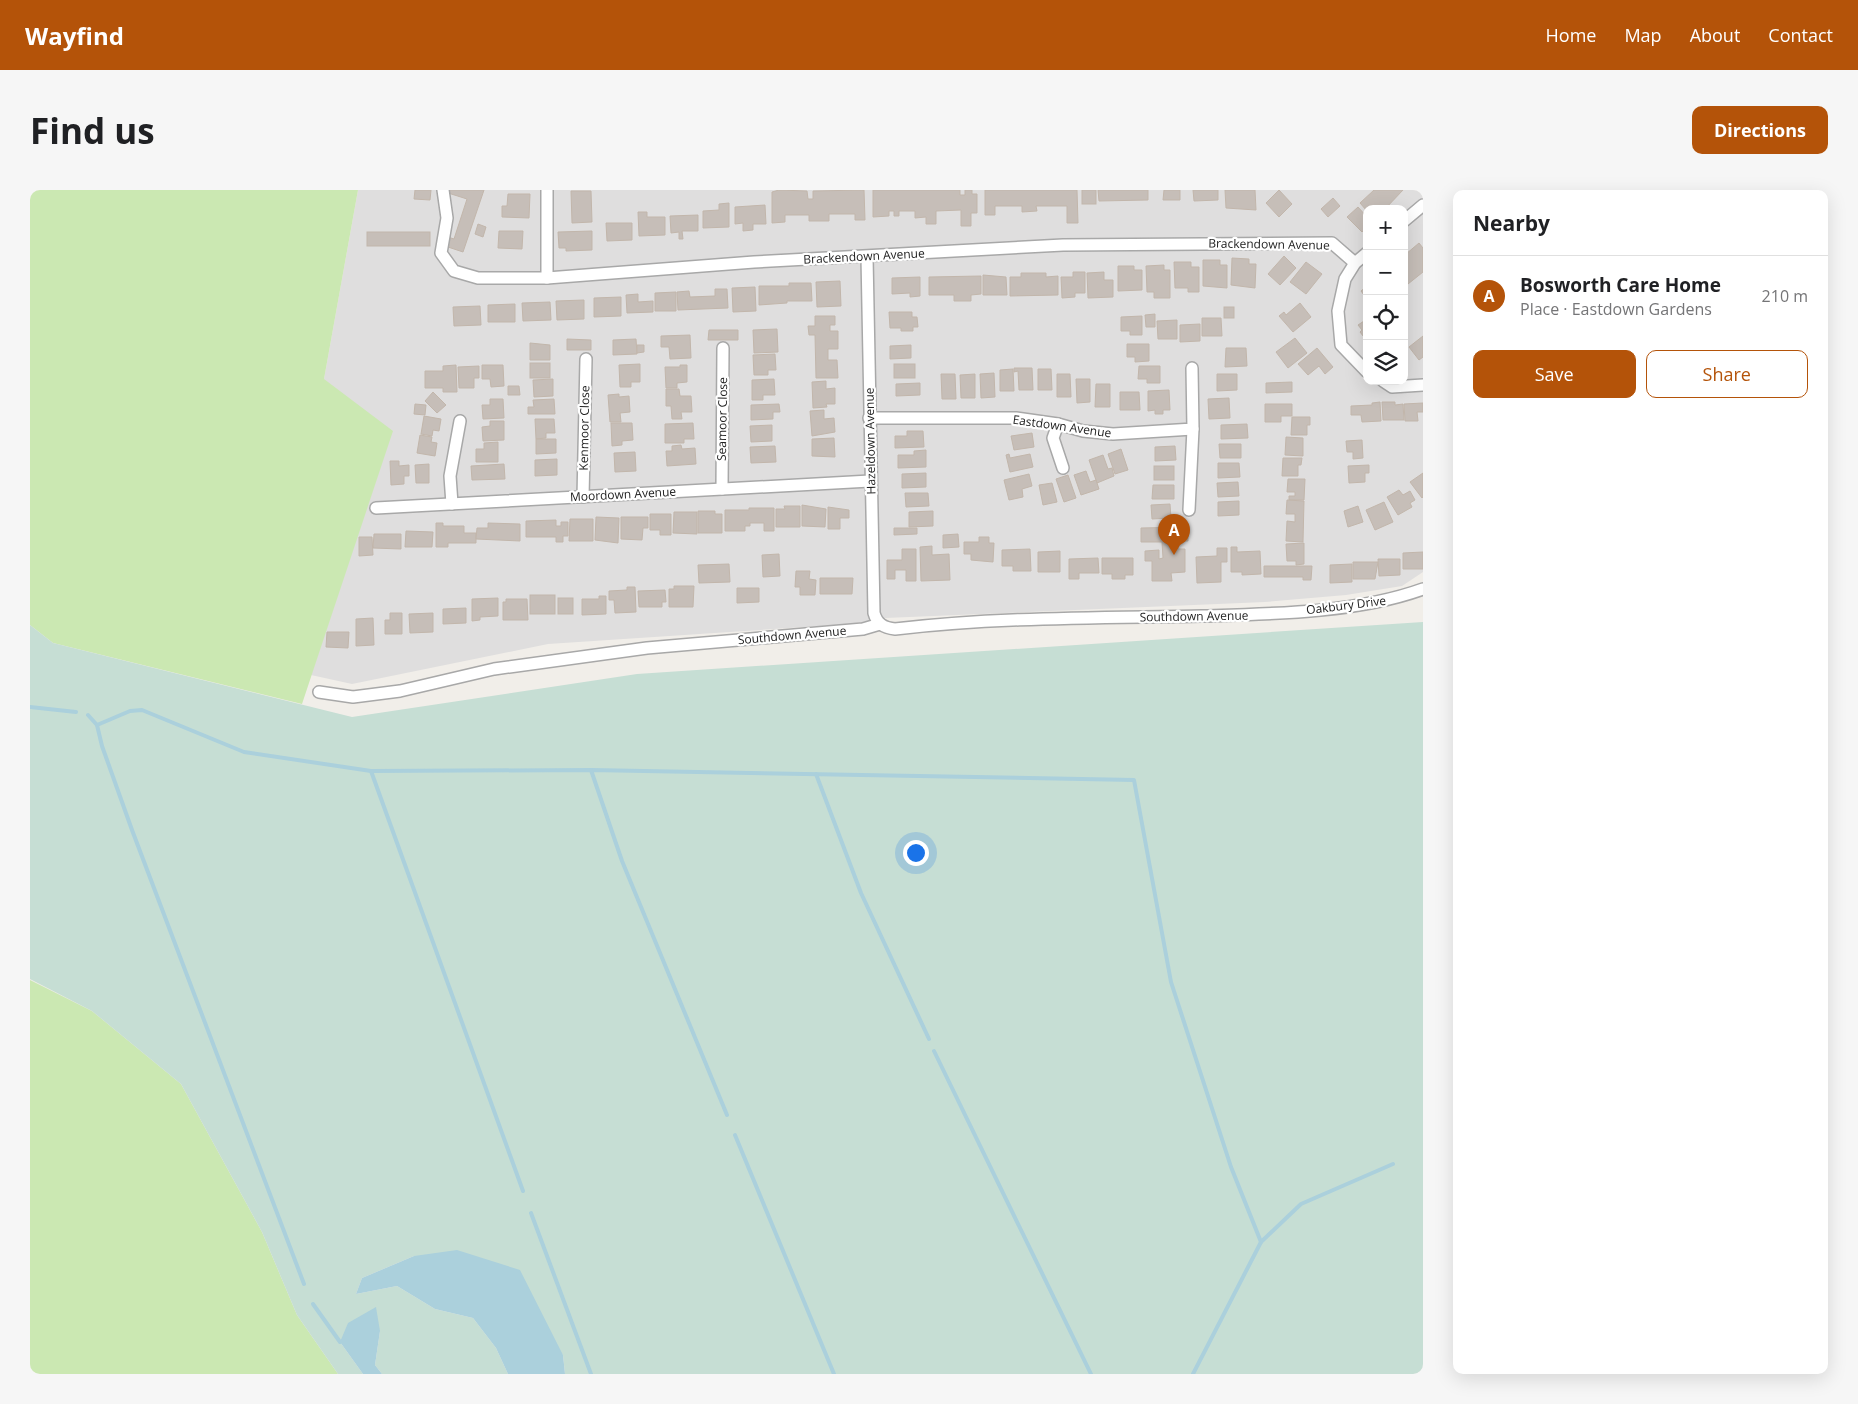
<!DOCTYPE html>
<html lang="en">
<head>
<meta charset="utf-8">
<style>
  :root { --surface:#fff; --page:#f6f6f6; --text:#202124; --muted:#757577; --line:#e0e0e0; --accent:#b45309 }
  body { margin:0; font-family:"Open Sans",sans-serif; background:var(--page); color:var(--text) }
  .controls { position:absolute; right:15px; top:15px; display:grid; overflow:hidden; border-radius:10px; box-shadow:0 5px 20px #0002 }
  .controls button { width:45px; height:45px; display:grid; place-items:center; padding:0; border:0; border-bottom:1px solid var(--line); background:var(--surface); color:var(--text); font:25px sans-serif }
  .you { position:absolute; left:885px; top:662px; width:18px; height:18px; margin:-12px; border:4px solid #fff; border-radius:50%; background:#1a73e8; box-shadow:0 0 0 8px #1a73e833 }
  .badge { display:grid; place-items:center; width:32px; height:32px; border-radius:50%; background:var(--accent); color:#fff; font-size:16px; font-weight:700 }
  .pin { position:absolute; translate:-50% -41px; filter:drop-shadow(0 1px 2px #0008) }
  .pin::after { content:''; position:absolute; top:26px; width:18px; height:15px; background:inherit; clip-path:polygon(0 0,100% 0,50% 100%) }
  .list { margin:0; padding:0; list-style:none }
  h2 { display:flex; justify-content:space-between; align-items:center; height:65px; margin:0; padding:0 20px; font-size:21px }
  h2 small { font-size:16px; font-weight:400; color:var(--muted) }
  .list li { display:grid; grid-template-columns:32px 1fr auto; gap:15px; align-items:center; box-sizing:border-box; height:80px; padding:0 20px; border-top:1px solid var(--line) }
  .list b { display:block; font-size:19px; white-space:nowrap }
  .list p { margin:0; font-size:16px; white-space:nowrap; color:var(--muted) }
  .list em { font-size:16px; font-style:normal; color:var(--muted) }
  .actions { display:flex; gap:10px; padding:15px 20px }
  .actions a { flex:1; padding:11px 0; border:1px solid var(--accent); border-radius:10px; text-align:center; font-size:18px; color:var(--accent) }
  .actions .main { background:var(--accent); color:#fff }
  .icon { flex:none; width:28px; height:28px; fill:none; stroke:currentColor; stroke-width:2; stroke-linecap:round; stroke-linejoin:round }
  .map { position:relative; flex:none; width:1393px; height:1184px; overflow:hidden; border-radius:10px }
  header { display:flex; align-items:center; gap:30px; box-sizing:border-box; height:70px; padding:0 25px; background:var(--accent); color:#fff }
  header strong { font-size:24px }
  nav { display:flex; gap:28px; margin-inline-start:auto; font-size:18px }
  .intro { display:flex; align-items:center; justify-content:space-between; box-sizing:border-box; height:120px; padding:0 30px }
  h1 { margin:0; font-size:35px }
  .button { padding:12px 22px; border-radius:10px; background:var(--accent); color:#fff; font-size:18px; font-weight:700 }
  main { display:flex; gap:30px; padding:0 30px }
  aside { flex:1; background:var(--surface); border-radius:10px; box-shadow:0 5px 20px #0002 }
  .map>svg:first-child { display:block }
  .residential { fill:#dfdede; fill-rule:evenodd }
  .grass { fill:#cbe8b2 }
  .wetland { fill:#c6ded4 }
  .water { fill:#abd0dc }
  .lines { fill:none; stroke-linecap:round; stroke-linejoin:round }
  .stream { stroke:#abd0dc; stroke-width:4 }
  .building { fill:#c6beb8; stroke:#c2b6ab }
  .street-casing { stroke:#a8a8a8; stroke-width:14 }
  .street { stroke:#fff; stroke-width:11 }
  .labels { text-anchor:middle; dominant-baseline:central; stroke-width:4.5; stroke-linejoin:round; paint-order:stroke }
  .street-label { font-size:12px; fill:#212121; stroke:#fff }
</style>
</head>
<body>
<header>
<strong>Wayfind</strong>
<nav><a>Home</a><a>Map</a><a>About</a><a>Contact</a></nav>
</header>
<div class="intro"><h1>Find us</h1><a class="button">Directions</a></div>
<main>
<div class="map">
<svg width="1393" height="1184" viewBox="0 0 1393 1184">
  <rect width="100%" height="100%" fill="#f1eee9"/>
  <!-- residential -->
  <path class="residential" d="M328,0H1393V382L1372,396L1316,405L1235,412L855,428L820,434L518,454L322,494L281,485L294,189ZM1337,19H1374V191H1337Z"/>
  <!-- grass -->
  <g class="grass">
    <path d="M0,0H328L294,189L363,241L272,514L23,453L0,435Z"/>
    <path d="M0,790L62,821L151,894L232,1042L267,1125L308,1184H0Z"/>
  </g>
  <!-- wetland -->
  <path class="wetland" d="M1393,432V1184H535L533,1165L384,1066L332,1088L326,1104L367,1096L405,1119L443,1128L466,1158L478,1184H352L345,1175L350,1141L310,1152L333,1184H308L267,1125L232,1042L151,894L62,821L0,789V435L23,453L322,527L607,484Z"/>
  <!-- water -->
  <g class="water">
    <path d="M427,1060L490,1080L533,1165L535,1184H478L466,1158L443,1128L405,1119L367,1096L326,1104L332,1088L384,1066Z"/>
    <path d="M346,1117L350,1141L345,1175L352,1184H333L310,1152L318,1133Z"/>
  </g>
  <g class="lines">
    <!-- stream -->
    <g class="stream">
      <path d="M0,517L46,522"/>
      <path d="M58,525L67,535L72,556L102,640L274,1094"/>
      <path d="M67,535L100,521L112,520L214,562L341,581L561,580L1104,590L1141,792L1201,977L1231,1052"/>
      <path d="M561,580L592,671L697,925"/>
      <path d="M341,581L493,1001"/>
      <path d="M786,584L831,703L899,849"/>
      <path d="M904,861L1061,1184"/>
      <path d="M705,945L804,1184"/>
      <path d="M501,1023L561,1184"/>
      <path d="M283,1114L310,1152"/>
      <path d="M1163,1184L1231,1052L1271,1014L1363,974"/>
    </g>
  </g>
  <!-- building -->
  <g class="building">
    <path d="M385,0H401L400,10L384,9Z"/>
    <path d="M416,0H454L433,62L415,56L418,47L424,49L437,9L415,2Z"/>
    <path d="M749,0L777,1L778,9H783V1L834,0L835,30H825V24H799V31H779V25H755V32L742,33V2Z"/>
    <path d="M843,0H930V5H935V0H942V4H947V23H941V36H931V20L906,21V34H896V27L885,28V21H869V26H864V21H859V26L843,27Z"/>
    <path d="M955,0H1047L1048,33H1037V16H1006L1007,21L992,22V16H965V25H955Z"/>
    <rect x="1052" y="0" width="14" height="14"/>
    <path d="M1068,0H1118V10L1069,11Z"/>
    <path d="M1134,0H1150V10H1133Z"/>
    <path d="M1163,0H1188V10L1164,11Z"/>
    <path d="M1195,0H1225L1226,20L1196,18Z"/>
    <path d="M1249,0L1262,14L1249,27L1236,13Z"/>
    <path d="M1344,0H1373L1355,19H1337V21L1330,13Z"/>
    <path d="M541,1H561L562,32L542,33Z"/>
    <path d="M478,4H500L499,28L472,27V16H477Z"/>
    <path d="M1303,8L1310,16L1298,27L1291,19Z"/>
    <path d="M699,13V37L673,38V21L689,20V14Z"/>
    <path d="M735,15L736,34H723V40L713,41V33L705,34V17Z"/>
    <path d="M1328,17L1337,27V37L1332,42L1317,27Z"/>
    <path d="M608,22H617V27H635V45L609,46Z"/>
    <path d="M668,25V41H652L653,49H649V42L641,43L640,26Z"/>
    <path d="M576,33H602V50L577,51Z"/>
    <path d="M448,34L456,37L453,47L445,44Z"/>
    <path d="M469,41H493L492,59L468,58Z"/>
    <path d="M562,41V60L536,61V58H529L528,42Z"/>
    <rect x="337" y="42" width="63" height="14"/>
    <path d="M1389,53L1393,58V82L1378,94L1374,89V62L1376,64Z"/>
    <path d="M1254,66L1266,78L1250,95L1238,84Z"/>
    <path d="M1202,68L1219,69V74H1226L1225,98L1201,95Z"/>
    <path d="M1173,70H1190V75H1197V98L1173,96Z"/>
    <path d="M1144,72H1161V77H1169V102H1158V98H1145Z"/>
    <path d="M1276,72L1292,84L1276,104L1260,92Z"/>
    <path d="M1134,75V80H1140V108H1124V102H1117L1116,76Z"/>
    <path d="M1088,76H1104V80H1112V100L1088,101Z"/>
    <path d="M1043,82H1055V103H1045V107L1032,108L1031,87H1043Z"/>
    <path d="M1074,82V90H1083V107L1058,108L1057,83Z"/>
    <path d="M991,83H1016V87L1028,86V105L980,106V87H991Z"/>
    <path d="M953,85L976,87L977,105H953Z"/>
    <path d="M951,86V104L941,105V111H924V105H899V87Z"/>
    <path d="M890,87V106L880,107V103L862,104V88Z"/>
    <path d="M810,91L811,116L787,117L786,92Z"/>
    <path d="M759,93H781L782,111H757V113L729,115V96H759Z"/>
    <path d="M1337,96V109L1331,101Z"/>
    <path d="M725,97L726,121L703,122L702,98Z"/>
    <path d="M685,99H697L698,118L648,120L647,102L659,101L660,107L685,106Z"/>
    <path d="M646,102V121H625V103Z"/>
    <path d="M608,104V112L623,111V122L597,123L596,105Z"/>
    <path d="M591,107V126L564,127V108Z"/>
    <path d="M554,110V129L527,130L526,111Z"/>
    <path d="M520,112L521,130L493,131L492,113Z"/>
    <path d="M1270,113L1281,127L1263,142L1249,126L1254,122L1256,125Z"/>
    <path d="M485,114V132H458V115Z"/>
    <path d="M450,116L451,135L424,136L423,117Z"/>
    <rect x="1194" y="117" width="10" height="11"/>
    <path d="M859,122H882V127H887L888,137H883V141H871V138H860Z"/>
    <path d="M1125,124V137H1116L1115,125Z"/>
    <path d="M785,126H805V135H800V141H808V159H798V170H807L808,188H786L785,145H779L778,136H785Z"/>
    <path d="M1112,126V145H1100V141H1091V127Z"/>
    <path d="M1172,128H1191L1192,146H1172Z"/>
    <path d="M1337,129V151L1330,142L1332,140L1328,135Z"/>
    <path d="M1147,130V149H1128L1127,131Z"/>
    <path d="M1170,134V151L1150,152V135Z"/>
    <path d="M747,139L748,162L724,163L723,140Z"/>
    <path d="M679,140H708V150H678Z"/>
    <path d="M660,145L661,168L640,169L639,157H631V146Z"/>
    <path d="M1393,146V167L1389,170L1379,157Z"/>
    <path d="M1265,148L1277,163L1258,178L1246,162Z"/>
    <path d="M537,149L561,150V160H537Z"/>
    <path d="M606,149L607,164L583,165V150Z"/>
    <path d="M500,153L520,155V170H500Z"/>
    <path d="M1097,154H1119V171L1105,172V167H1097Z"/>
    <path d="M607,155H614V162L607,163Z"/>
    <path d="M881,155V168L860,169V156Z"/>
    <path d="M1196,158H1216L1217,176L1195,177Z"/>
    <path d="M1287,158L1303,177L1295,184L1289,176L1278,185L1268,174Z"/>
    <path d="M745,164L746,180H738V185H724L723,165Z"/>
    <rect x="500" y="173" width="20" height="15"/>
    <path d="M610,174V192H601V197H590L589,175Z"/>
    <rect x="864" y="174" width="21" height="14"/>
    <path d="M426,175L427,202H413V198H395V181H413V176Z"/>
    <path d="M452,175H473L474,196L461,197L460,189H452Z"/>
    <path d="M650,175H657V192L647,193V198H636L635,177H650Z"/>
    <path d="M449,176V188H444V198H429L428,177Z"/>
    <path d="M1109,176H1130V193H1117V189H1108Z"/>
    <path d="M984,178H1002L1003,200H989L988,181L984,182Z"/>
    <path d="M983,179L984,201H970V180Z"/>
    <path d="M1008,179H1021L1022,200H1008Z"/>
    <path d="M964,183L965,207L951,208L950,184Z"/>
    <path d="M911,184H925L926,209H912Z"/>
    <path d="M945,184V208H931L930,185Z"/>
    <path d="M1027,184H1040L1041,207H1027Z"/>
    <path d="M1187,184H1207V200L1187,201Z"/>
    <path d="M523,189V206L504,207L503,190Z"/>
    <path d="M744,189L745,205H733V210H722V190Z"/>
    <path d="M1046,189H1060V212L1047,213Z"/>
    <path d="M796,191V199L805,198V214H796L797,217L783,218L782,192Z"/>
    <path d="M1262,192V202L1236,203V193Z"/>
    <path d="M890,193V205L866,206V194Z"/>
    <path d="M1066,194H1080V217H1065Z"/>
    <path d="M478,196H489L490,205H478Z"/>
    <path d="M636,199H649L650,206H661L662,222H651L652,229H642L641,216H636Z"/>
    <path d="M1139,200L1140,220H1133V224H1125V220L1118,221V201Z"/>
    <path d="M403,202L416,215L407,223L395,211Z"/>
    <path d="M1090,202H1109L1110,220H1090Z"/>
    <path d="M589,204V207L599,206L600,222L590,223L591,232H580L578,205Z"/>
    <path d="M1199,208L1200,228L1179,229L1178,209Z"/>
    <path d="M460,209H473L474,228L453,229L452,215H460Z"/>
    <path d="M524,209L525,224H498V217H504L503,210Z"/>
    <path d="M1350,212L1351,231L1332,232L1331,225H1321V216L1342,215V213Z"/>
    <path d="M1352,212H1365V215L1373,214L1374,230H1353Z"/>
    <path d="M1393,213V222H1387L1388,231H1375L1374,214Z"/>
    <path d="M385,214L396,215L395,225L384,224Z"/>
    <path d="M749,214L750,222H743V229L721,230V215Z"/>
    <path d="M1235,214H1262V226H1251V232H1235Z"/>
    <path d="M794,220V229L804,228L805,242L782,246L780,221Z"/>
    <path d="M394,226L411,229L409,241L403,240L402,246L391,244Z"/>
    <path d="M1262,227H1280V235H1277V245H1261Z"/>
    <path d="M505,229H524L525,243H516V248L506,249Z"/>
    <path d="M460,231H474V250L453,251L452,237L460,236Z"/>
    <path d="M581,233H602L603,250L592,251V255L582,256Z"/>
    <path d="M663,233L664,249H654V253H635V234Z"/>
    <path d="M1217,234L1218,248L1191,249V235Z"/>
    <path d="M742,235V251L721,252L720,236Z"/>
    <path d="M877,241H893L894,257L865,258V246H877Z"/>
    <path d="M1002,243L1004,257L984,260L981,246Z"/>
    <path d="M390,245L402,247L401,252L407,253L405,266L387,263Z"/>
    <path d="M1256,247L1273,248V266L1255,265Z"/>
    <path d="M804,248L805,267L782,266V249Z"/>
    <path d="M506,249H526V263L506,264Z"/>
    <path d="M1332,250L1333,268L1323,269V262H1317L1316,251Z"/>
    <path d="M468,252V272H446V259H454V253Z"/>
    <path d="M1189,254H1211V268H1190Z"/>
    <path d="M651,255L652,259L665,258L666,274L637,276L636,261H642V256Z"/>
    <path d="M745,256L746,272L721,273L720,257Z"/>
    <path d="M1145,256L1146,270L1125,271V257Z"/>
    <path d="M1091,259L1098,280L1085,284L1078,264Z"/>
    <path d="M896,260V277L868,278V265H884V261Z"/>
    <path d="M605,262L606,281L585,282L584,263Z"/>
    <path d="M979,264L980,268L1000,264L1003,277L980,282L976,265Z"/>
    <path d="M1073,265L1078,279L1082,278L1084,286L1067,293L1059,270Z"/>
    <path d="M1253,268H1272L1271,275H1268V286H1252Z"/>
    <path d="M527,269V285L505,286V270Z"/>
    <path d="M360,271H369V276L379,275V286H374V294L361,295Z"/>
    <path d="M1188,273H1209L1210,287L1188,288Z"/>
    <path d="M399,274V293H386L385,275Z"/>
    <path d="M474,274L475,289L442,290L441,276Z"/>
    <path d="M1339,275V283H1335V292L1319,293L1318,276Z"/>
    <rect x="1124" y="276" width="20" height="14"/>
    <path d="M1056,281L1060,292L1066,290L1069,299L1051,305L1044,285Z"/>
    <path d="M896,283V297L872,298V284Z"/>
    <path d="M1393,283V307L1392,308L1380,292Z"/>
    <path d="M999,284L1002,296L992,299L993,307L979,310L974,290Z"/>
    <path d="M1038,285L1046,308L1034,312L1026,289Z"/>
    <path d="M1258,289H1275L1274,310H1259V306H1265V302H1257Z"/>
    <path d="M1208,292L1209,306L1188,307L1187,293Z"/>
    <path d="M1022,293L1027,312L1013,315L1009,295Z"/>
    <path d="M1123,295H1144V309H1122Z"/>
    <path d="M1369,300L1373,305L1380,301L1385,310L1380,313L1382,317L1368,325L1357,307Z"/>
    <path d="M875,303H898L899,316L876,317Z"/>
    <path d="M1257,310L1274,311L1273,352L1256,351L1257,331L1265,332V324H1256Z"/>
    <path d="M1209,311V325L1188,326V312Z"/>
    <path d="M1354,312L1363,332L1345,340L1336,320Z"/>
    <path d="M1140,314L1141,328L1122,329L1121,315Z"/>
    <path d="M772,315L796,319L795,337L772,336Z"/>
    <path d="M754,316H770V337H746V319H755Z"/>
    <path d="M1328,316L1333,332L1318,337L1314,321Z"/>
    <path d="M798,317L819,320V328H810V339H798Z"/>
    <path d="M719,318H744V341H734V333H720V336H715V341H695V320H719Z"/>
    <path d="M668,321H685V324H692V343H668Z"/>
    <path d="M903,321V336L879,337V322Z"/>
    <path d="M644,322H667V344L643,343Z"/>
    <path d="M620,324H641V345H630V340H620Z"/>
    <path d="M566,327L589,328L588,353L565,350Z"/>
    <path d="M591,327H618V338H613L612,350L591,349Z"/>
    <path d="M540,329H563V351H539Z"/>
    <path d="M526,330V336H531V332H538V346H533V352H526V347H496V331Z"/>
    <path d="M406,333H413V336H434V343H446V353H418V357H406Z"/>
    <path d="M458,333L490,334V351L446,349L447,338H458Z"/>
    <path d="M1158,337V351H1148V359H1155V382L1141,383L1142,391H1122V371H1115V361L1129,360V369L1133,368L1132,352H1111V338Z"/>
    <path d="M864,338H887V344L864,345Z"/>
    <path d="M376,341L403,342L402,357H375Z"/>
    <path d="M344,344H371V359L343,358Z"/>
    <path d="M928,344L929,357L913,358V345Z"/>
    <path d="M329,347H342L343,365L329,366Z"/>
    <path d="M949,347H959V353H964L963,372L941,370V364H934V352H949Z"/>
    <path d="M1274,353V374L1266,375V371H1257L1256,354Z"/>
    <path d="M902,356V365L919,364L920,390L891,391L890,357Z"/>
    <path d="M1201,357H1207V362L1230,361L1231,384L1212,385V382H1201Z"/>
    <path d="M1187,358H1197V372H1191V392L1167,393L1166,367L1187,366Z"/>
    <path d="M872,359H886V391H876V380H865V389H857V370H872Z"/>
    <path d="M1000,359L1001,381H983V376H972V360Z"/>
    <path d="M1030,361V382H1008V362Z"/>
    <path d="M1393,362V379H1373V363Z"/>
    <path d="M749,364L750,386L733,387L732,365Z"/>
    <path d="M1068,368L1069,383H1049V389H1039V369Z"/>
    <path d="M1072,368H1103V385H1095V389H1082V384H1072Z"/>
    <path d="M1348,369H1370V385L1349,386Z"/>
    <path d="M1323,372H1348L1345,389H1323Z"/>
    <path d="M699,374L700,392L669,393L668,375Z"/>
    <path d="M1322,374V392L1300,393V375Z"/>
    <path d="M1234,376H1282L1281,390H1273V387H1234Z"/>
    <path d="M766,381H780L779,389L786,390L785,405H770V397H765Z"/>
    <path d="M790,388H823L822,404H790Z"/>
    <path d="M644,396H664L663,417H639V399H644Z"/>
    <path d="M597,397H605L606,422L585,423L584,410H579V401L597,400Z"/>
    <path d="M707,398H729V412L707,413Z"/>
    <path d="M635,400L636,412H632V417H609L608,401Z"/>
    <rect x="500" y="405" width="25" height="19"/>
    <path d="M569,406H576V424L552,425V409H569Z"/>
    <path d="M468,408V426L450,427V430L442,431V409Z"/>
    <rect x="528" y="408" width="15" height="16"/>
    <path d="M476,409H497L498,430H473V412H476Z"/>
    <path d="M436,418V433L413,434V419Z"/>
    <path d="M360,423H372V444H355V430H360Z"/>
    <path d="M403,423V442L380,443L379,424Z"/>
    <path d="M343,428L344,455L326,456V429Z"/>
    <path d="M297,442H319L318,458L296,457Z"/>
  </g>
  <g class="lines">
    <defs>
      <g id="street">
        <path d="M413,0L417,28L411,63L424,81L448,88H517L724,72L1033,55L1302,53L1325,73"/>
        <path d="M517,0V88"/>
        <path d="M1374,31L1393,15"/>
        <path d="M1337,63L1325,73L1315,89L1308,121L1311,155L1337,182"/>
        <path d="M837,67L844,423C847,434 854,438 865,439C967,427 1069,428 1172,426C1242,424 1327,423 1393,399"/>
        <path d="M1353,191L1362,197L1393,195"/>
        <path d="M839,228H986L1028,234L1053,241L1083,244L1163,239L1162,178"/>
        <path d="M1028,234L1023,248L1033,278"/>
        <path d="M692,299L693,158"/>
        <path d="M553,307L556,169"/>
        <path d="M422,314L420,286L430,231"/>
        <path d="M346,318L840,291"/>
        <path d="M1159,320L1163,239"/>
        <path d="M289,502L323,507L370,501L464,479L617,458L833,439L850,434"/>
      </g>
    </defs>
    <!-- street casing -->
    <use href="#street" class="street-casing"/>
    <!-- street -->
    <use href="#street" class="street"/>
  </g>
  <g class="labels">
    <!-- street labels -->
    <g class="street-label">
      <text transform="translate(1239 54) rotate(1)">Brackendown Avenue</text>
      <text transform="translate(834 66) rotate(-3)">Brackendown Avenue</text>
      <text transform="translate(692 229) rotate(-89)">Seamoor Close</text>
      <text transform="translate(1032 236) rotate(8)">Eastdown Avenue</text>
      <text transform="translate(554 238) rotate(-89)">Kenmoor Close</text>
      <text transform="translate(840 251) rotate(-91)">Hazeldown Avenue</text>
      <text transform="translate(593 304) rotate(-3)">Moordown Avenue</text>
      <text transform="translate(1316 415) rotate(-7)">Oakbury Drive</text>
      <text transform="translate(1164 426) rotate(-1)">Southdown Avenue</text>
      <text transform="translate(762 445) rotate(-5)">Southdown Avenue</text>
    </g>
  </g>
</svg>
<div class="controls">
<button>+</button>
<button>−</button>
<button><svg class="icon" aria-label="locate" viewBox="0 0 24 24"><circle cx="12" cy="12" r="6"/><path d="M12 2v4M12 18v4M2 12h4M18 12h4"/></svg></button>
<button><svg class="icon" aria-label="layers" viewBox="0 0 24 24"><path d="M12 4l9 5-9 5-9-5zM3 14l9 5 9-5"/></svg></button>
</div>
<div class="you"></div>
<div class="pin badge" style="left:1144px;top:365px">A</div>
</div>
<aside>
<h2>Nearby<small></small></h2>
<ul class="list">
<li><span class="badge">A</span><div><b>Bosworth Care Home</b><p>Place · Eastdown Gardens</p></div><em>210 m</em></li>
</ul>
<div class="actions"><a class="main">Save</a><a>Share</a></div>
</aside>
</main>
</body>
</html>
